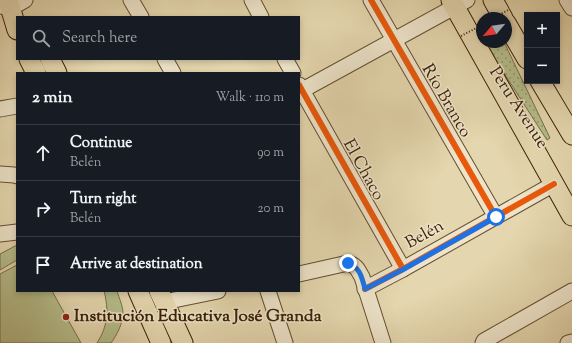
<!DOCTYPE html>
<html lang="en">
<head>
<meta charset="utf-8">
<style>
  :root { --surface:#171b24; --page:#20242c; --text:#f1f3f6; --muted:#9ea1a6; --line:#363941 }
  body { margin:0; font-family:"Sorts Mill Goudy",serif; background:var(--page); color:var(--text) }
  .controls { position:absolute; right:12px; top:12px; display:grid; overflow:hidden; border-radius:0px; box-shadow:0 2px 6px #0003 }
  .controls button { width:36px; height:36px; display:grid; place-items:center; padding:0; border:0; border-bottom:1px solid var(--line); background:var(--surface); color:var(--text); font:20px sans-serif }
  .compass { position:absolute; left:476px; top:12px; width:36px; height:36px; border-radius:50%; background:var(--surface); box-shadow:0 2px 6px #0003; rotate:241deg }
  .stop { position:absolute; width:12px; height:12px; margin:-9px; border:3px solid #1a73e8; border-radius:50%; background:#fff }
  .stop.end { background:#1a73e8; border-color:#fff; box-shadow:0 1px 4px #0008 }
  .list { margin:0; padding:0; list-style:none }
  h2 { display:flex; justify-content:space-between; align-items:center; height:52px; margin:0; padding:0 16px; font-size:17px }
  h2 small { font-size:13px; font-weight:400; color:var(--muted) }
  .list li { display:grid; grid-template-columns:26px 1fr auto; gap:12px; align-items:center; box-sizing:border-box; height:56px; padding:0 16px; border-top:1px solid var(--line) }
  .list b { display:block; font-size:15px; white-space:nowrap }
  .list p { margin:0; font-size:13px; white-space:nowrap; color:var(--muted) }
  .list em { font-size:13px; font-style:normal; color:var(--muted) }
  .icon { flex:none; width:22px; height:22px; fill:none; stroke:currentColor; stroke-width:2; stroke-linecap:round; stroke-linejoin:round }
  .map { position:relative; flex:none; width:572px; height:343px; overflow:hidden }
  .search { position:absolute; background:var(--surface); box-shadow:0 2px 6px #0003; left:16px; top:16px; width:284px; height:44px; display:flex; align-items:center; gap:10px; box-sizing:border-box; padding:0 14px; border-radius:0px; color:var(--muted); font-size:15px }
  .panel { position:absolute; background:var(--surface); box-shadow:0 2px 6px #0003; left:16px; top:72px; width:284px; height:220px; border-radius:0px }
  .map>svg:first-child { display:block }
  .grass { fill:url(#grass-dots); stroke:#786e48 }
  .pitch { fill:#b5bd8a; stroke:#786e48 }
  .lines { fill:none; stroke-linecap:round; stroke-linejoin:round }
  .minor-casing { stroke:#654e30; stroke-width:17 }
  .major-casing { stroke:#3b2006; stroke-width:21 }
  .minor { stroke:#ede4ca; stroke-width:15 }
  .major { stroke:#e4d6ae; stroke-width:19 }
  .path-bridge { stroke:#3b2006; stroke-width:2; stroke-dasharray:1 2; stroke-linecap:butt }
  .cycleway-casing { stroke:#ede4ca; stroke-width:8 }
  .cycleway { stroke:#e8590c; stroke-width:6 }
  .route { stroke:#1a73e8; stroke-width:5 }
  .poi-dot { fill:#8f2418; stroke:#ede4ca; stroke-width:1.5 }
  .labels { text-anchor:middle; dominant-baseline:central; stroke-width:3; stroke-linejoin:round; paint-order:stroke }
  .street-label { font-size:17px; fill:#3b2006; stroke:#ede4ca }
  .poi-label { font-size:17px; font-weight:bold; fill:#3b2006; stroke:#ede4ca; text-anchor:start }
</style>
</head>
<body>
<div class="map">
<svg width="572" height="343" viewBox="0 0 572 343">
  <defs>
    <pattern id="grass-dots" width="8" height="8" patternUnits="userSpaceOnUse"><rect width="8" height="8" fill="#b5bd8a"/><path d="M2 2h.1M6 6h.1" fill="none" stroke="#94996f" stroke-width="1.8" stroke-linecap="round"/></pattern>
  </defs>
  <rect width="100%" height="100%" fill="#e4d6ae"/>
  <filter id="stains"><feTurbulence type="fractalNoise" baseFrequency=".005" numOctaves="4"/><feColorMatrix values="0 0 0 0 .2 0 0 0 0 .09 0 0 0 0 .02 0 0 0 .5 -.17"/></filter>
  <radialGradient id="worn" r=".72"><stop offset=".6" stop-color="#630" stop-opacity="0"/><stop offset="1" stop-color="#630" stop-opacity=".3"/></radialGradient>
  <!-- grass -->
  <path class="grass" d="M484,42H504L550,138L547,140Z"/>
  <!-- pitch -->
  <g class="pitch">
    <path d="M17,245V260L0,270V254Z"/>
    <path d="M17,265V291H52L81,343H0V274Z"/>
    <path d="M104,291H117C119,298 123,306 123,313C123,323 117,335 111,343H97C108,326 109,310 104,291Z"/>
  </g>
  <g class="lines">
    <defs>
      <g id="minor">
        <path d="M131,0L141,17"/>
        <path d="M252,0L261,17"/>
        <path d="M371,0L496,217"/>
        <path d="M567,0L572,8"/>
        <path d="M1,6L11,8L25,0"/>
        <path d="M165,59L173,73"/>
        <path d="M285,59L293,73"/>
        <path d="M299,85L403,269"/>
        <path d="M299,92L467,0"/>
        <path d="M0,109L17,106"/>
        <path d="M0,174L14,175L17,176"/>
        <path d="M0,234L17,232"/>
        <path d="M299,274L348,263C356,265 358,270 362,277L383,343"/>
        <path d="M365,289L403,269L554,184"/>
        <path d="M268,291L285,343"/>
        <path d="M164,302L218,291"/>
        <path d="M483,343L484,341L572,291"/>
        <path d="M568,343L572,342"/>
      </g>
      <g id="major">
        <path d="M8,0L17,30"/>
        <path d="M451,0L572,216"/>
        <path d="M493,0L503,18"/>
        <path d="M506,23L527,59"/>
        <path d="M29,59L36,73"/>
        <path d="M50,59L57,73"/>
        <path d="M540,81L572,135"/>
        <path d="M138,291L161,343"/>
        <path d="M159,291L183,343"/>
      </g>
    </defs>
    <!-- minor casing -->
    <use href="#minor" class="minor-casing"/>
    <!-- major casing -->
    <use href="#major" class="major-casing"/>
    <!-- minor -->
    <use href="#minor" class="minor"/>
    <!-- major -->
    <use href="#major" class="major"/>
    <!-- path-bridge -->
    <g class="path-bridge">
      <path d="M494,18L508,10"/>
      <path d="M461,36L482,25"/>
    </g>
    <defs>
      <g id="cycleway">
        <path d="M371,0L496,217"/>
        <path d="M299,85L403,269"/>
        <path d="M365,289L403,269L554,184"/>
      </g>
    </defs>
    <!-- cycleway casing -->
    <use href="#cycleway" class="cycleway-casing"/>
    <!-- cycleway -->
    <use href="#cycleway" class="cycleway"/>
  </g>
  <g class="lines">
    <!-- route -->
    <path class="route" d="M348,263C360,267 362,278 365,289L404,269L496,217"/>
  </g>
  <!-- markers -->
  <circle class="poi-dot" cx="66" cy="317" r="4"/>
  <g class="labels">
    <!-- street labels -->
    <g class="street-label">
      <text transform="translate(446 101) rotate(60)">Río Branco</text>
      <text transform="translate(518 108) rotate(57)">Peru Avenue</text>
      <text transform="translate(363 170) rotate(61)">El Chaco</text>
      <text transform="translate(425 235) rotate(-29)">Belén</text>
    </g>
    <!-- poi labels -->
    <g class="poi-label">
      <text x="74" y="317">Institución Educativa José Granda</text>
    </g>
  </g>
  <rect width="100%" height="100%" filter="url(#stains)"/>
  <rect width="100%" height="100%" fill="url(#worn)"/>
</svg>
<div class="controls">
<button>+</button>
<button>−</button>
</div>
<svg class="compass" viewBox="-18 -18 36 36"><path d="M0-13l5 13h-10z" fill="#e53935"/><path d="M0 13l5-13h-10z" fill="#9ea1a6"/></svg>
<div class="stop" style="left:496px;top:217px"></div>
<div class="stop end" style="left:348px;top:263px"></div>
<div class="search"><svg class="icon" aria-label="search" viewBox="0 0 24 24"><circle cx="10" cy="10" r="6"/><path d="M15 15l6 6"/></svg>Search here</div>
<section class="panel">
<h2>2 min<small>Walk · 110 m</small></h2>
<ul class="list">
<li><svg class="icon" aria-label="ahead" viewBox="0 0 24 24"><path d="M12 20V5M6 11l6-6 6 6"/></svg><div><b>Continue</b><p>Belén</p></div><em>90 m</em></li>
<li><svg class="icon" aria-label="right" viewBox="0 0 24 24"><path d="M7 20v-9h11M14 6l5 5-5 5"/></svg><div><b>Turn right</b><p>Belén</p></div><em>20 m</em></li>
<li><svg class="icon" aria-label="arrive" viewBox="0 0 24 24"><path d="M6 21V4h12l-3 4 3 4H6"/></svg><div><b>Arrive at destination</b></div></li>
</ul>
</section>
</div>
</body>
</html>
